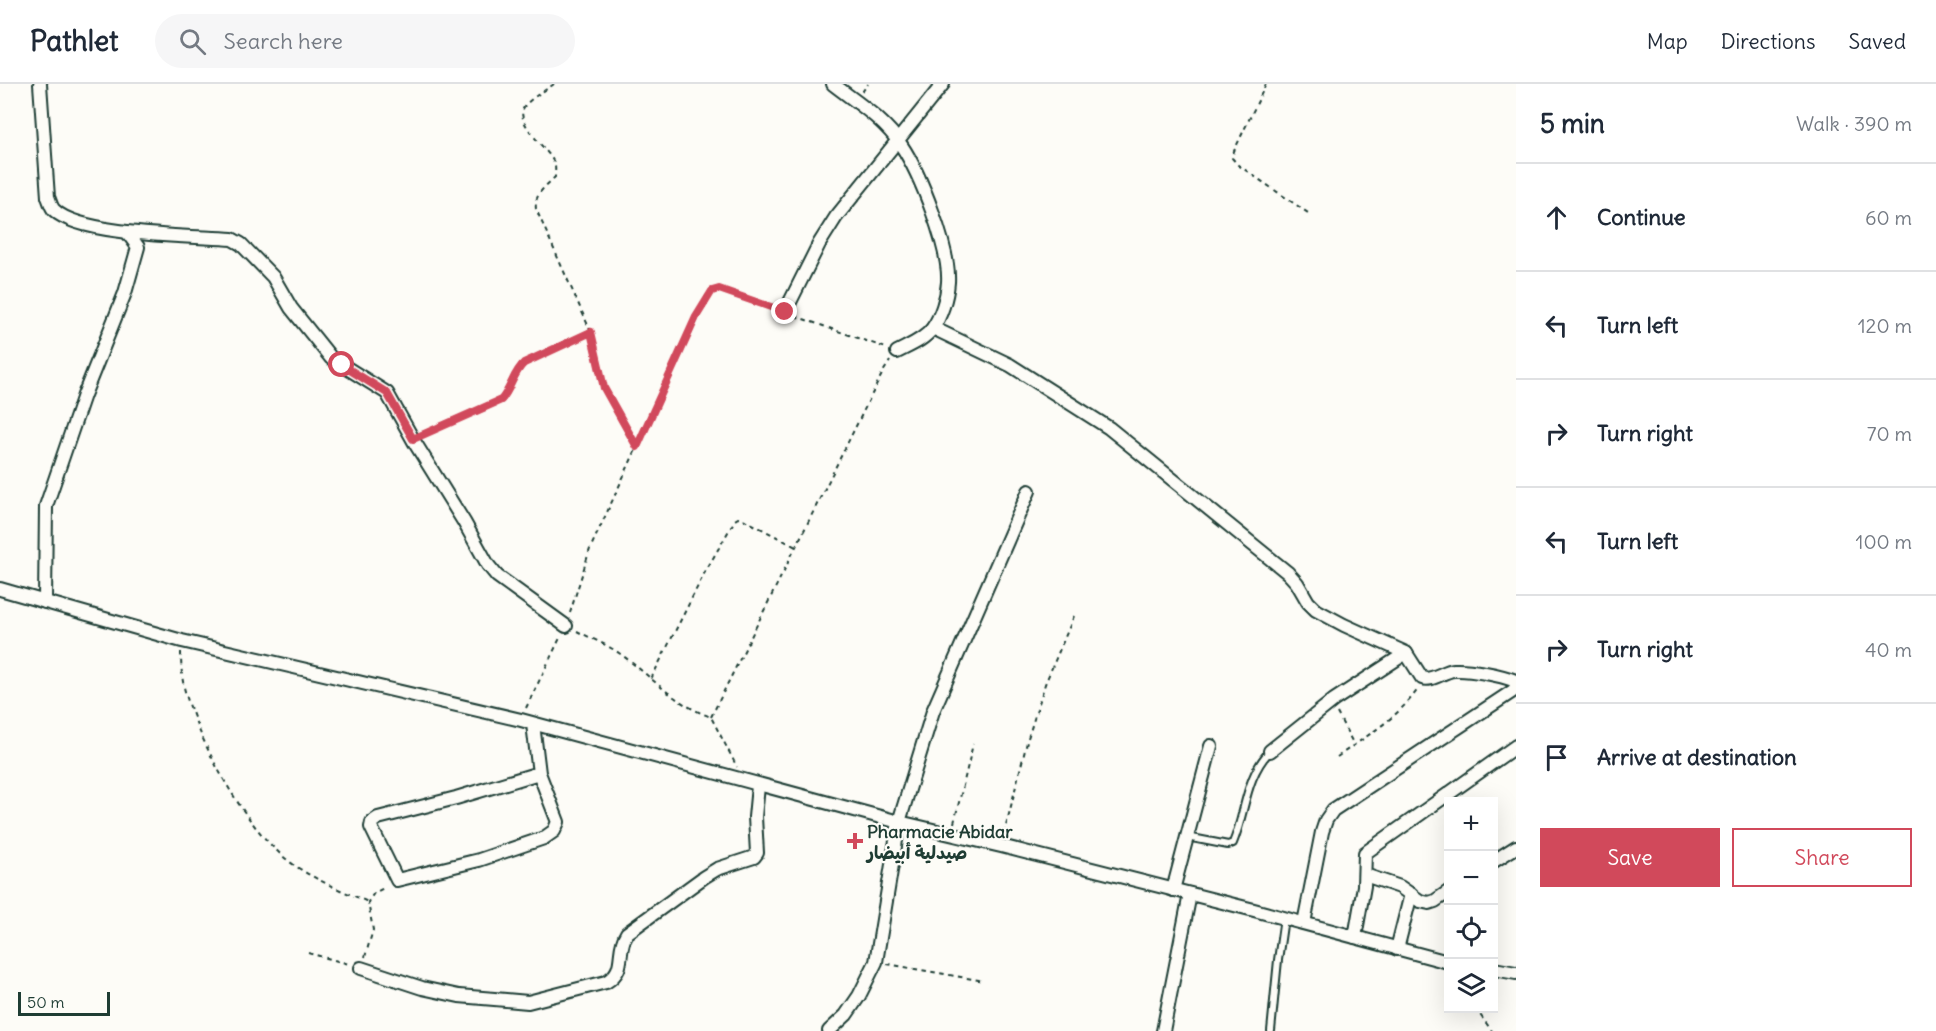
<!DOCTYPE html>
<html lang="en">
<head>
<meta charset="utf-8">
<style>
  :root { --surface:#fff; --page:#f6f6f7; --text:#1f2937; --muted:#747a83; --line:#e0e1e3; --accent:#d1495b }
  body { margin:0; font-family:Delius,"Playpen Sans Arabic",sans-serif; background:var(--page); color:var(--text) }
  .controls { position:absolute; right:18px; bottom:18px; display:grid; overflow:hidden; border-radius:0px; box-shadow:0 6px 24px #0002 }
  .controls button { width:54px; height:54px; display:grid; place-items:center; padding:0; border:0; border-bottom:2px solid var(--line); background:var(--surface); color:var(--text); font:30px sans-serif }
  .scale { position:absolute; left:18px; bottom:15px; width:92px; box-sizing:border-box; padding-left:6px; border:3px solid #1f3d34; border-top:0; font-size:16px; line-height:21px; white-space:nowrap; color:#1f3d34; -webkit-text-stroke:4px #fdfcf7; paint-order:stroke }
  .stop { position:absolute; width:18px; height:18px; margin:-14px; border:4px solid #d1495b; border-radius:50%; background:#fff }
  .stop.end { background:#d1495b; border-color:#fff; box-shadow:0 2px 6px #0008 }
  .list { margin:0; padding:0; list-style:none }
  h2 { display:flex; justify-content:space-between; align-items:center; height:78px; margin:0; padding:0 24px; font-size:26px }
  h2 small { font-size:20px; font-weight:400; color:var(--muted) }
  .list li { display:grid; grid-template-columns:39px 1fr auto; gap:18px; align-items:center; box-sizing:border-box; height:108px; padding:0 24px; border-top:2px solid var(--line) }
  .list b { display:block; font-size:22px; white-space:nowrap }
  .list em { font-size:20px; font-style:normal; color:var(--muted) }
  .actions { display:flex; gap:12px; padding:18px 24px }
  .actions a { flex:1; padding:14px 0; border:2px solid var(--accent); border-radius:0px; text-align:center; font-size:21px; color:var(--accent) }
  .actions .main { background:var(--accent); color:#fff }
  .icon { flex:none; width:33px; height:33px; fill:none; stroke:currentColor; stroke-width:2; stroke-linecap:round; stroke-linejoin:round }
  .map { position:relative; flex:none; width:1516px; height:947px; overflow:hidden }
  header { display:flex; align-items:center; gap:36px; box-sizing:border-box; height:84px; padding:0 30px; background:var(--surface); border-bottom:2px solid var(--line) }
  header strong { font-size:28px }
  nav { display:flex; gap:33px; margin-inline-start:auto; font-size:21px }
  .search { width:420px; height:54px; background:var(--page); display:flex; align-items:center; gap:15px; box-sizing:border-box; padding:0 21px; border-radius:33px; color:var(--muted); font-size:22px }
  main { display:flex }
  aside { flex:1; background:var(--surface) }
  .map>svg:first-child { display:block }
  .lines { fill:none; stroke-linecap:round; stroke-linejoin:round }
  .lane-casing { stroke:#1f3d34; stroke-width:10 }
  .street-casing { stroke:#1f3d34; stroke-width:16 }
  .path { stroke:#1f3d34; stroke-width:2; stroke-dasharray:4.5 4.5; stroke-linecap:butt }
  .lane { stroke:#fdfcf7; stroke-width:6 }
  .street { stroke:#fdfcf7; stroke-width:12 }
  .route { stroke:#d1495b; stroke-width:8 }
  .poi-dot { fill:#d1495b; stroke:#fdfcf7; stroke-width:2 }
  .labels { text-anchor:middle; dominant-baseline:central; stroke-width:4.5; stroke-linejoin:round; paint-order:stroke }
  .poi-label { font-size:18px; font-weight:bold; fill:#1f3d34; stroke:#fdfcf7; text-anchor:start }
</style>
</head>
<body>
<header>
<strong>Pathlet</strong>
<div class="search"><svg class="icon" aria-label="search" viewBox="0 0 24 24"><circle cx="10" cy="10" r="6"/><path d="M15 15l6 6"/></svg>Search here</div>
<nav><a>Map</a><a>Directions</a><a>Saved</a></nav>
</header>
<main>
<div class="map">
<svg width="1516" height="947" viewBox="0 0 1516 947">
  <rect width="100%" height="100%" fill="#fdfcf7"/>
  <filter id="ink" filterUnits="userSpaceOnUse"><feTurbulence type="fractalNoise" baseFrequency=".0167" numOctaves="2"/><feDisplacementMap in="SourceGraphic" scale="12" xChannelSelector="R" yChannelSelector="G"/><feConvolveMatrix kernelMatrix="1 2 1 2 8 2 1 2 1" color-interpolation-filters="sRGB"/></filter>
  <g filter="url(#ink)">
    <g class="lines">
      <defs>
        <g id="lane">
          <path d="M1187,753L1228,761L1233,759C1246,728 1245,693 1270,667"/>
          <path d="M1271,947L1278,876L1284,834"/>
        </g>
        <g id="street">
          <path d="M40,0L48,113C50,117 51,123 54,126C80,152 194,152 232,155L241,160L273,193L291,224L331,274L387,309L415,359L464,438L488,481L497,492L566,542"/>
          <path d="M833,0C856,18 884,35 901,61C920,89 950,165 948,198C947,213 941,233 932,245C924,256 908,262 897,268"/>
          <path d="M785,228L819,160L836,133L943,0"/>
          <path d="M933,244L1010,281L1109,344L1288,489L1297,499L1308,518L1316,526L1344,541L1406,569L1422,594C1432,598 1443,587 1454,586C1470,585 1500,591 1516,597"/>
          <path d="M0,505L182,557L521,636L899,738L1001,762L1254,826L1448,878"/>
          <path d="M45,518L46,422L84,311L125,209L138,163L127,148"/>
          <path d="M533,640L539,689L558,738L554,747L544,754L479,776L397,796L371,743L372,738L378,734L456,714L539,689"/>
          <path d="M1270,667L1334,616L1406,569"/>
          <path d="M1494,777L1516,763"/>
          <path d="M1365,791L1400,803L1420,817L1429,819L1435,817L1448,808"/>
          <path d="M1173,806L1211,662"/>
          <path d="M1304,839L1322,748L1326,736L1333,726L1513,607L1516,603"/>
          <path d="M1355,853L1364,802L1365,769L1516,662"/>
          <path d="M1397,865L1411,810"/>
          <path d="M361,884L422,904L459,912L506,916L528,918L606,898C628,885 615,868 627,849L704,793L717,785L754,773L757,769L755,733L758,702"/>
          <path d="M1494,885L1516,889"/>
          <path d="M829,947L846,931L859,912L876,878L899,738L933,627L1029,407"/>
          <path d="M1163,947L1190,810"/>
        </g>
      </defs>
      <!-- lane casing -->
      <use href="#lane" class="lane-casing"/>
      <!-- street casing -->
      <use href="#street" class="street-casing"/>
      <!-- path -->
      <g class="path">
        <path d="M554,0C545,7 530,14 524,23C514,39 549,65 554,79C556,83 555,88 555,93C545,103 534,110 536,125L591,248L604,304L637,363"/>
        <path d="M1266,0L1234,67L1232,74L1238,81L1308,129"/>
        <path d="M862,8L868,0"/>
        <path d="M795,232L886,264"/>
        <path d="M423,351L501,316C511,305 513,289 524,279L591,248"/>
        <path d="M570,529L590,465L707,212L712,207L719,205L773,224"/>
        <path d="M577,547C590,554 606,560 619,569C650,591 674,620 711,633L737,683"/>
        <path d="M181,568C181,583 182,600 187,614C204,667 248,749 294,781C317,797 343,807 368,818"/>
        <path d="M651,595L705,488L735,436L738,434L743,435L796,463"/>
        <path d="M526,624L560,554"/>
        <path d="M1337,629L1354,661"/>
        <path d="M711,633L883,288L890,277"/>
        <path d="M1337,673C1365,653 1398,634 1418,605"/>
        <path d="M954,739L973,660"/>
        <path d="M1004,750L1028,654L1045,600L1074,532"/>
        <path d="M308,869L349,880"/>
        <path d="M365,873L373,846L368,818L374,809L386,803"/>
        <path d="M887,880L984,897"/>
        <path d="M1475,924L1492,947"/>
      </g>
      <!-- lane -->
      <use href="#lane" class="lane"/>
      <!-- street -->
      <use href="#street" class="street"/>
    </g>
  </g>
  <g class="lines" filter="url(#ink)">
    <!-- route -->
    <path class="route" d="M342,281L387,309L413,355L501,316C511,305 513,289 524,279L591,248L604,304L637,363L696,233L712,207L719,205L785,228"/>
  </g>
  <!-- markers -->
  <path class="poi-dot" d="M852 748h6v6h6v6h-6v6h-6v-6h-6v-6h6z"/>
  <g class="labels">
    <!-- poi labels -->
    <g class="poi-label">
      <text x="867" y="747">Pharmacie Abidar<tspan x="867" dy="21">صيدلية أبيضار</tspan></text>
    </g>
  </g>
</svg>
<div class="controls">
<button>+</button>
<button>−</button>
<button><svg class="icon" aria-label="locate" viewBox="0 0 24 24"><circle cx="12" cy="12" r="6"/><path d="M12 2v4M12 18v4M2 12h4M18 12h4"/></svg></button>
<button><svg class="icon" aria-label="layers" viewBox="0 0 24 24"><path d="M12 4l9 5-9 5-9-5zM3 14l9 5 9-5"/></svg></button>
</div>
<div class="scale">50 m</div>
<div class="stop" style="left:342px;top:281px"></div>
<div class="stop end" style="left:785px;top:228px"></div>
</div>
<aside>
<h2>5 min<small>Walk · 390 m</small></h2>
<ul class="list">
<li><svg class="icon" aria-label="ahead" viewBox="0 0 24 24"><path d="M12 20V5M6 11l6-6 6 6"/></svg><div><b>Continue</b></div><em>60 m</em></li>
<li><svg class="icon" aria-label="left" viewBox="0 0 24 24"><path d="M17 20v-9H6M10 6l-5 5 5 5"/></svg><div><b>Turn left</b></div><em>120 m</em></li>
<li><svg class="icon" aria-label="right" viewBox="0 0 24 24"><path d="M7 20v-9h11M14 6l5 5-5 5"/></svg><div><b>Turn right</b></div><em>70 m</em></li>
<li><svg class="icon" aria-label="left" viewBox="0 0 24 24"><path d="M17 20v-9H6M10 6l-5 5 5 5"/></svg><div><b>Turn left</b></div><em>100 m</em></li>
<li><svg class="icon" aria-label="right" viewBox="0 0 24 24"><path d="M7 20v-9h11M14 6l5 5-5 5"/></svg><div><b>Turn right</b></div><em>40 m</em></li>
<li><svg class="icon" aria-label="arrive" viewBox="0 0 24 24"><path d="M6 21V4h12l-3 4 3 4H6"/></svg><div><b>Arrive at destination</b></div></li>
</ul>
<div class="actions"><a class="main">Save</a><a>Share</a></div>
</aside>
</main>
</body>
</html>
